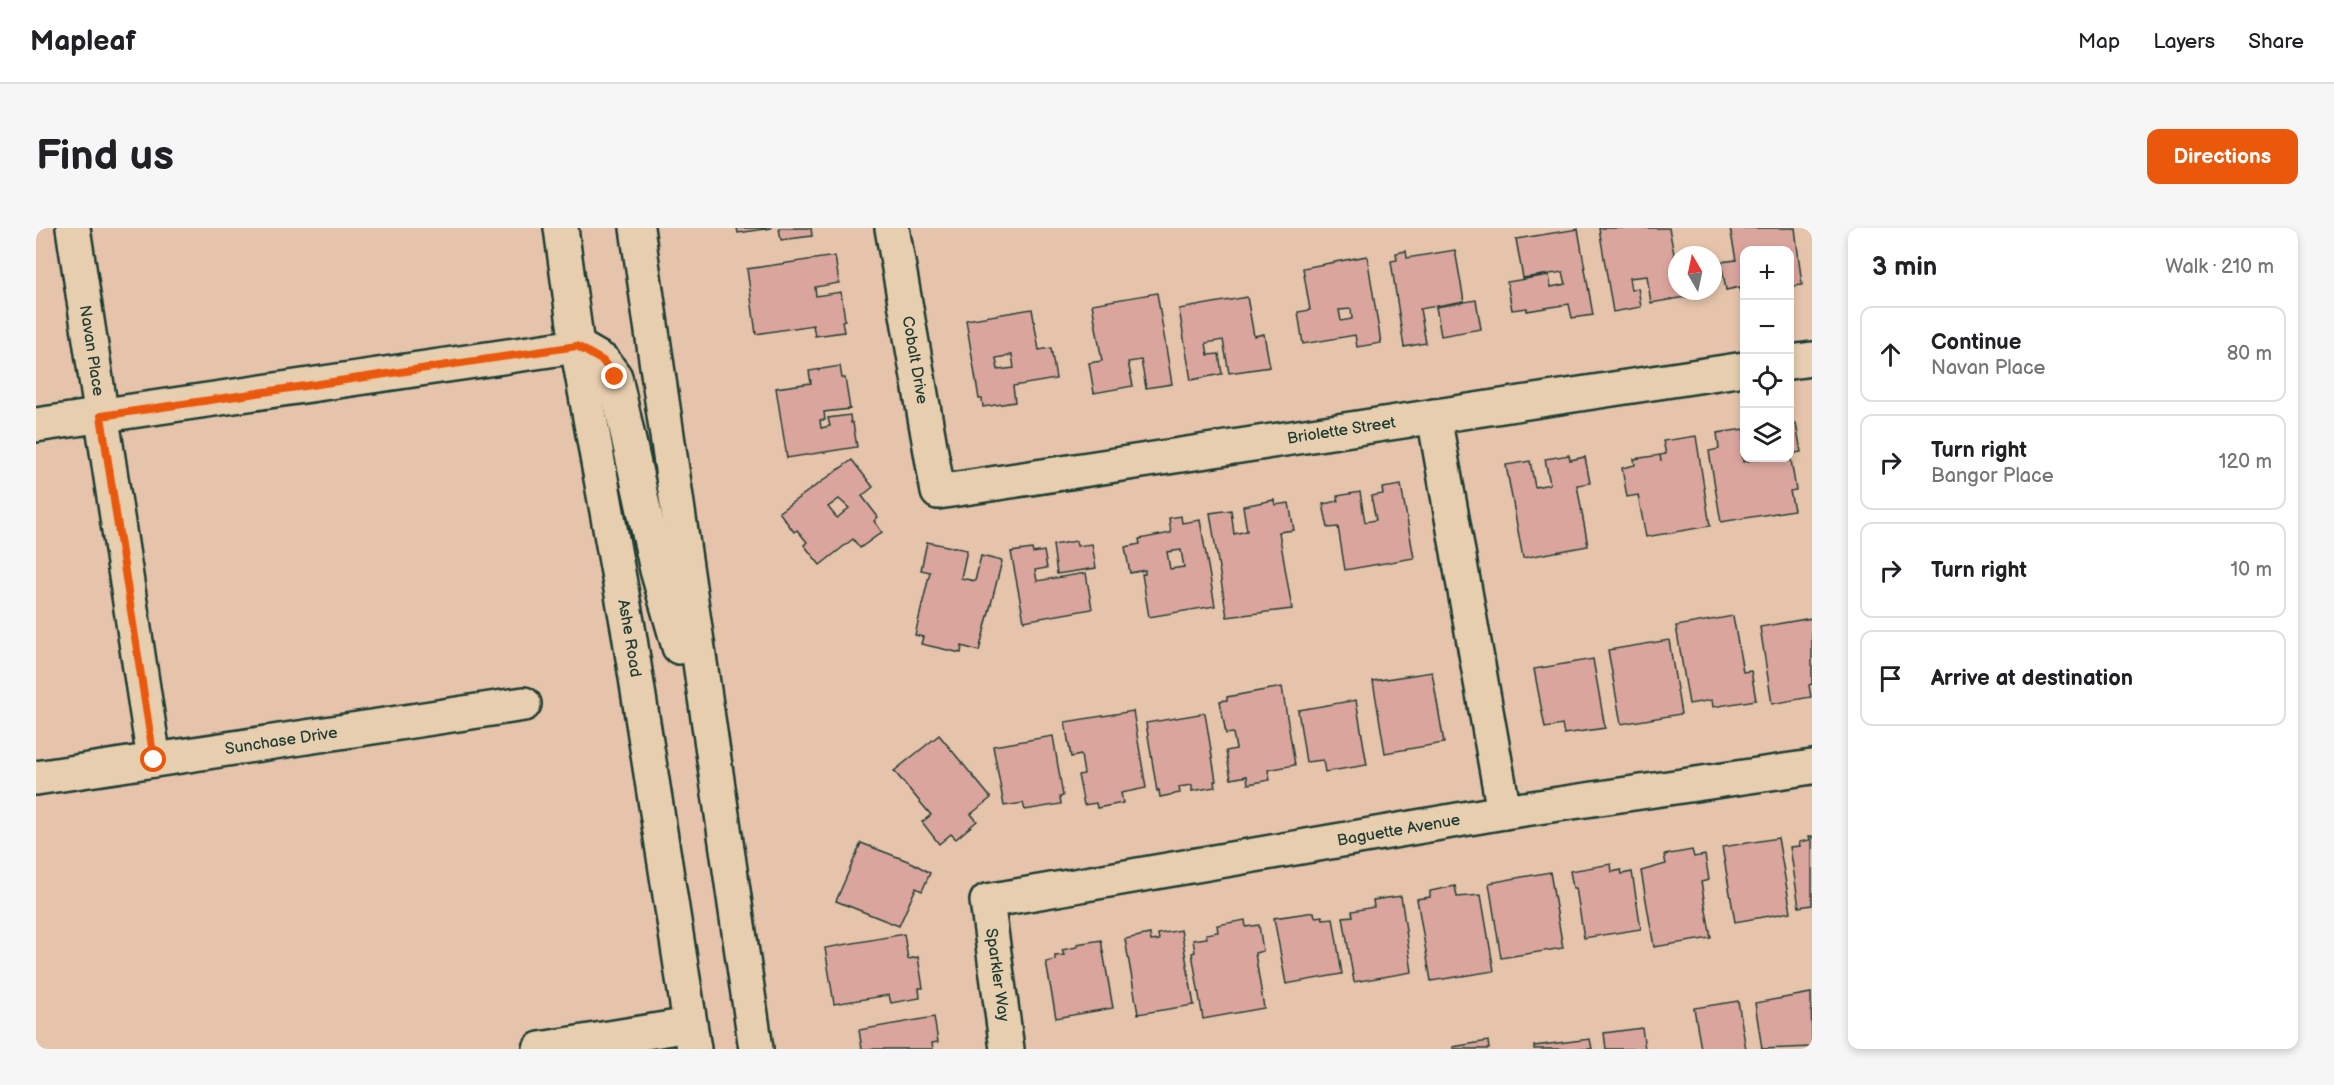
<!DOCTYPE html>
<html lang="en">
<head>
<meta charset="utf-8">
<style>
  :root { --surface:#fff; --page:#f6f6f6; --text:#202124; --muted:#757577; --line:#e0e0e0; --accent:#ea580c }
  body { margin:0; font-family:"Balsamiq Sans",sans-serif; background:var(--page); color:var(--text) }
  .controls { position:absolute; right:18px; top:18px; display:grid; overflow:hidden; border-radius:12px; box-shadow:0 3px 9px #0003 }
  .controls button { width:54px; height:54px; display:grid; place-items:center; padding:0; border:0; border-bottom:2px solid var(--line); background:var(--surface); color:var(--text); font:30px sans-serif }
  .compass { position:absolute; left:1632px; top:18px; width:54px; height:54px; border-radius:50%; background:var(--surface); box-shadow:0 3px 9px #0003; rotate:351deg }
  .stop { position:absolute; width:18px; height:18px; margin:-14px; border:4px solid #ea580c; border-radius:50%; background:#fff }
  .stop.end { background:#ea580c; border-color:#fff; box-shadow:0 2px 6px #0008 }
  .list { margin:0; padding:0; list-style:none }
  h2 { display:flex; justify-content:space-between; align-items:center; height:78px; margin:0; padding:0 24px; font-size:26px }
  h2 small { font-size:20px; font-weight:400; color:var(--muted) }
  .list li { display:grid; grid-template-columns:39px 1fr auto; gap:18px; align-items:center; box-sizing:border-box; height:96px; margin:0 12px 12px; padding:0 12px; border:2px solid var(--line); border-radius:12px }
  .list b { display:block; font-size:22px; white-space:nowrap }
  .list p { margin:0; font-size:20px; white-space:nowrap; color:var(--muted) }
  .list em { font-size:20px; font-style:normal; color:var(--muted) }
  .icon { flex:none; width:33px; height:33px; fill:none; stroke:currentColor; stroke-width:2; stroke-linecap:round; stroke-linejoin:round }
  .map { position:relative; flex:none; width:1776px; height:821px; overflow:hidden; border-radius:12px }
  header { display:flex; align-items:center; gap:36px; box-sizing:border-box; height:84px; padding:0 30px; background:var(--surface); border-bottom:2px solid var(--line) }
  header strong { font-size:28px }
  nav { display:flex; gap:33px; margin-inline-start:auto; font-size:21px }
  .intro { display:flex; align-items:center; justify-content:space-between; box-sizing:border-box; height:144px; padding:0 36px }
  h1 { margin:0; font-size:42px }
  .button { padding:15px 27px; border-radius:12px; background:var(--accent); color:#fff; font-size:21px; font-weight:700 }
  main { display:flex; gap:36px; padding:0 36px }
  aside { flex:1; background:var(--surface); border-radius:12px; box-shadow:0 3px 9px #0003 }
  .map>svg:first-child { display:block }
  .building { fill:#daa59c; stroke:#1f3d34; stroke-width:1.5; fill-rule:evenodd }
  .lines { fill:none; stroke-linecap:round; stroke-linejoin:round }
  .street-casing { stroke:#1f3d34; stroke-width:38 }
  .secondary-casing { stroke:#1f3d34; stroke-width:38 }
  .street { stroke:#e6ceae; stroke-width:33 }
  .secondary { stroke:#e6ceae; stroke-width:33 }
  .route { stroke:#ea580c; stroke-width:8 }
  .labels { text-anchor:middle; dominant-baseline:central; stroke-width:4.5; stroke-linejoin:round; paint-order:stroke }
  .street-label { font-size:16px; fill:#1f3d34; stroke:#e6ceae }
</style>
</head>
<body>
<header>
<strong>Mapleaf</strong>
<nav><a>Map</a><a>Layers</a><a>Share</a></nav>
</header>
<div class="intro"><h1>Find us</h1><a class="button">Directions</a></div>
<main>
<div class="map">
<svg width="1776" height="821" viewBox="0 0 1776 821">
  <rect width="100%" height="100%" fill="#e6c4ab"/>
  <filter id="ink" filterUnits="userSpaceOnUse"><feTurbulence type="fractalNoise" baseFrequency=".0167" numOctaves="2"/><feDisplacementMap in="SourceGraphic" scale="12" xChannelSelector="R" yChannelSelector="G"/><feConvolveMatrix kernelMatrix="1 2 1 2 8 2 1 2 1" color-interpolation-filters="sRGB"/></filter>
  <g filter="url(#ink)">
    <!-- building -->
    <g class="building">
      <path d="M701,0H736L702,5Z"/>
      <path d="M743,0H775L776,8L745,12Z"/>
      <path d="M1563,0H1633L1641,42V63H1655L1656,68L1615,75L1611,48L1593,50L1595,62L1602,60L1605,79L1577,84Z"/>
      <path d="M1694,0H1759L1766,57L1754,59V22H1708V63L1704,64V59L1690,62L1685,34L1700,32Z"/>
      <path d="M1542,1L1557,87L1536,90L1533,76L1491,83V80L1476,82L1471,54L1513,47L1515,59L1530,56L1527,44L1487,50L1480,11Z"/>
      <path d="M1419,22L1428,73L1384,81L1390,115L1368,119L1355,33L1361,32L1360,25L1370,23L1371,30Z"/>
      <path d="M799,28L803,55L779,59L780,68L805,64L809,92L806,93L808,104L779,108L777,97L720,106L711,41Z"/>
      <path d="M1331,28L1345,115L1321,119L1319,107L1267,116L1262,84L1274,82L1267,40ZM1315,81L1316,91L1305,93L1303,82Z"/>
      <path d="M1121,65L1136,156L1110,160L1105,132L1092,134L1097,158L1058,165L1053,135L1066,133L1056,76Z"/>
      <path d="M1211,69L1218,108L1228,106L1234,139L1193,145L1187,112L1170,115L1172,127L1183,126L1186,146L1155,152L1143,81Z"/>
      <path d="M1440,72L1445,101L1405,108L1400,79Z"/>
      <path d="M996,81L1003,122L1015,120L1020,151L977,158L979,174L947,179L946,171H943L930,92ZM976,127L978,140L962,142L960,130Z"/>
      <path d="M804,138L806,150H809L814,181L788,184L789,192H784L785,200L794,198L792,190L814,187L815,195H817L821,219L751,230L740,160L775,155L773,143Z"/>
      <path d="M1760,195L1765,224L1754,226L1760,262L1754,263L1758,282L1685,294L1673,223L1683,221L1681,205L1708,201V225H1706L1707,234L1725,230H1754V196Z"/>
      <path d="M1660,208L1674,298L1610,309L1602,267L1591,269L1586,240L1599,237L1598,231L1624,227L1625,233L1624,227L1630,226L1627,213Z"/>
      <path d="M1533,227L1534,232L1549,229L1554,255L1541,257L1552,318L1487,330L1470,237L1494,233L1499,259L1514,256L1509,231Z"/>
      <path d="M816,232L837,259L826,268L842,289L838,293L846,304L824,320L817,311L784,337L768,317L771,314L761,302L758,304L743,284ZM803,271L813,280L801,290L792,279Z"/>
      <path d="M1365,257L1378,330L1309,342L1302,299L1292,300L1287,276L1302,273L1301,268L1324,264L1329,294L1340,292L1335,268L1347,266L1346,260Z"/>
      <path d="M1238,272L1239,277L1253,275L1258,302L1243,304L1256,381L1191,389L1174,285L1195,282L1198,306L1211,303L1207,278Z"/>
      <path d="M1145,288L1146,295L1164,292L1179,378L1113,389L1106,346H1109V342L1094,345L1089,319L1104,316L1103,311L1135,305L1133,290ZM1145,322L1148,339L1134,341L1131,324Z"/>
      <path d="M1040,313L1041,318L1056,316L1060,340L1021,346L1017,317Z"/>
      <path d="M891,314L931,322L925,350L939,353L945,328L966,333L943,423L926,418L925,425L885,416L887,409L879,407L894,344L885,342Z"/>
      <path d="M996,321L997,325L1008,323L1011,340L999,342L1001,353L1050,345L1056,381L988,393L975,324Z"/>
      <path d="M1697,388L1707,444L1715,443L1720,472L1677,479L1676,472L1653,476L1640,398Z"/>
      <path d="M1776,390V456L1773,457L1775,469L1736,476L1724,399Z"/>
      <path d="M1633,412L1645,486L1585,496L1572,422Z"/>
      <path d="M1557,431L1569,500L1528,506L1526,497L1509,500L1498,441Z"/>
      <path d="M1396,444L1408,515L1349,525L1337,453Z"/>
      <path d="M1246,459L1259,537L1232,542L1234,552L1212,556L1211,548L1195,551L1190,523L1200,521L1197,505L1190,506L1184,473L1191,472V469Z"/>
      <path d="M1320,472L1331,537L1289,544L1287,532L1270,534L1262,482Z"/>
      <path d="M1097,483L1110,560L1085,565L1087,575L1061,580L1060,575L1048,577L1042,547L1048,546L1045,527L1035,529L1029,494Z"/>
      <path d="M1169,485L1180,553H1178L1179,559L1156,563V557L1143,559L1144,565L1124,569L1123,562L1121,563L1110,495Z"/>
      <path d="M903,507L955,570L935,586L941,593L920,611L915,606L903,616L886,594L895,587L858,543Z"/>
      <path d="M1017,508L1027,568L1024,569L1025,576L989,582L987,575L968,578L957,518Z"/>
      <path d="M1773,608H1776V677L1763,679L1754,619L1764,618L1763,614L1774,612Z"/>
      <path d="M1742,610L1755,684L1699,694L1686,619Z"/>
      <path d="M825,615L877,635L894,645L886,663L880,660L863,698L800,673Z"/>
      <path d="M1656,622L1658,629L1669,627L1673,652L1665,654L1675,710L1618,719L1605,643L1630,636L1628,627Z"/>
      <path d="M1575,636L1576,644L1585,642L1586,646L1596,644L1605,701L1548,710L1540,660H1537L1534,643Z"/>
      <path d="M1514,644L1527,720L1465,730L1453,655Z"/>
      <path d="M1419,658L1421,669L1445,667L1458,743L1395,753L1381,671L1394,669V663Z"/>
      <path d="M1365,668L1376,744L1318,754L1307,689L1317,688L1316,683L1338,679L1337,672Z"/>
      <path d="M1278,684L1279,689L1286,688L1287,691L1297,690L1306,746L1250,756L1238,690Z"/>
      <path d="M1209,692L1210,699L1223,697L1227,723L1219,725L1228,780L1167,791L1156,725L1159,724L1157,712L1171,710L1170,706L1182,704L1181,697Z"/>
      <path d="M1145,702L1158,777L1102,786L1089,711L1114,706L1115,713L1123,712L1122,706Z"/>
      <path d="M868,706L872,731L882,729L887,760H883L884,770L855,775L853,767L798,776L789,720Z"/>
      <path d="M1065,712L1077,780L1020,790L1010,734L1019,732V728L1028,727L1026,722L1041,719V716Z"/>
      <path d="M1775,765L1776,819L1726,821L1719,775Z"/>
      <path d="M1702,773L1710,821H1665L1658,780Z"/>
      <path d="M898,789L902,814L896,815L897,821H826L823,802Z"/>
      <path d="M1606,800L1609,821H1570L1568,805Z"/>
      <path d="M1554,811L1556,821H1498V818Z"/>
      <path d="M1452,813L1453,821H1417V819Z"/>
    </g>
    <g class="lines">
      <defs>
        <g id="street">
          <path id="s1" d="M37,0L118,532"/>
          <path id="s2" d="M856,0L902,264L1708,141"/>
          <path d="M1754,134L1776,131"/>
          <path d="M1398,188L1468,584"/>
          <path d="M0,197L541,118"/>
          <path id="s3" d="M0,550L488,476"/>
          <path d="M504,821L654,797"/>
          <path id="s4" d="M971,821L951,673L1468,584L1776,539"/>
        </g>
        <g id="secondary">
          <path id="s5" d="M525,0L541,118L593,405L658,821"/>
          <path d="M601,0L720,821"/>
          <path d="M541,118L567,133L579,149L621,342L643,419"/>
        </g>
      </defs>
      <!-- street casing -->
      <use href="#street" class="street-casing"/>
      <!-- secondary casing -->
      <use href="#secondary" class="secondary-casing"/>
      <!-- street -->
      <use href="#street" class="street"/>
      <!-- secondary -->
      <use href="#secondary" class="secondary"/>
    </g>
  </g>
  <g class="lines" filter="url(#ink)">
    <!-- route -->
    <path class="route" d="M118,532L65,188L541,118L567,133L579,149"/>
  </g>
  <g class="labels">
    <!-- street labels -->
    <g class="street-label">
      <text stroke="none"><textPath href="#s1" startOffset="124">Navan Place</textPath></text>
      <text stroke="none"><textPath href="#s2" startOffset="134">Cobalt Drive</textPath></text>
      <text stroke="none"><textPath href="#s2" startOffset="676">Briolette Street</textPath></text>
      <text stroke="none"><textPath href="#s5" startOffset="416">Ashe Road</textPath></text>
      <text stroke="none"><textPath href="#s3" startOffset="248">Sunchase Drive</textPath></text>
      <text stroke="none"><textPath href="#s4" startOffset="567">Baguette Avenue</textPath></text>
      <text transform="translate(961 747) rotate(82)">Sparkler Way</text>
    </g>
  </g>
</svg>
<div class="controls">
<button>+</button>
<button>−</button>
<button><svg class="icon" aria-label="locate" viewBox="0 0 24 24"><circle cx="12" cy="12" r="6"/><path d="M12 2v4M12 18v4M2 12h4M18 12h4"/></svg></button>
<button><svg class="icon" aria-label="layers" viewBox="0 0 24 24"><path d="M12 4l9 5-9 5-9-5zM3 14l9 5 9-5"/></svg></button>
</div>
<svg class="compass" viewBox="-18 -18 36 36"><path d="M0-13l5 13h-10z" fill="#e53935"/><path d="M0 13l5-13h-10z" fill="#757577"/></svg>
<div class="stop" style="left:118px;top:532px"></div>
<div class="stop end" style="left:579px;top:149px"></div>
</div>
<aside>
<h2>3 min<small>Walk · 210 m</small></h2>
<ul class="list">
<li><svg class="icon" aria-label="ahead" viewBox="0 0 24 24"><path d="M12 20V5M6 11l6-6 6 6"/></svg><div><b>Continue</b><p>Navan Place</p></div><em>80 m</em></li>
<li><svg class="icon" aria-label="right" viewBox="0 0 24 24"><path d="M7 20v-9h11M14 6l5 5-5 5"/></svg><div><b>Turn right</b><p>Bangor Place</p></div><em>120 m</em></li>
<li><svg class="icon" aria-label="right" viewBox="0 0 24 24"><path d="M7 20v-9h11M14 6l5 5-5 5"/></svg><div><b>Turn right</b></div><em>10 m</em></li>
<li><svg class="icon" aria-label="arrive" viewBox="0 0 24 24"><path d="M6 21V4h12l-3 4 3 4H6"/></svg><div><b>Arrive at destination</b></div></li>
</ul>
</aside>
</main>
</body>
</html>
